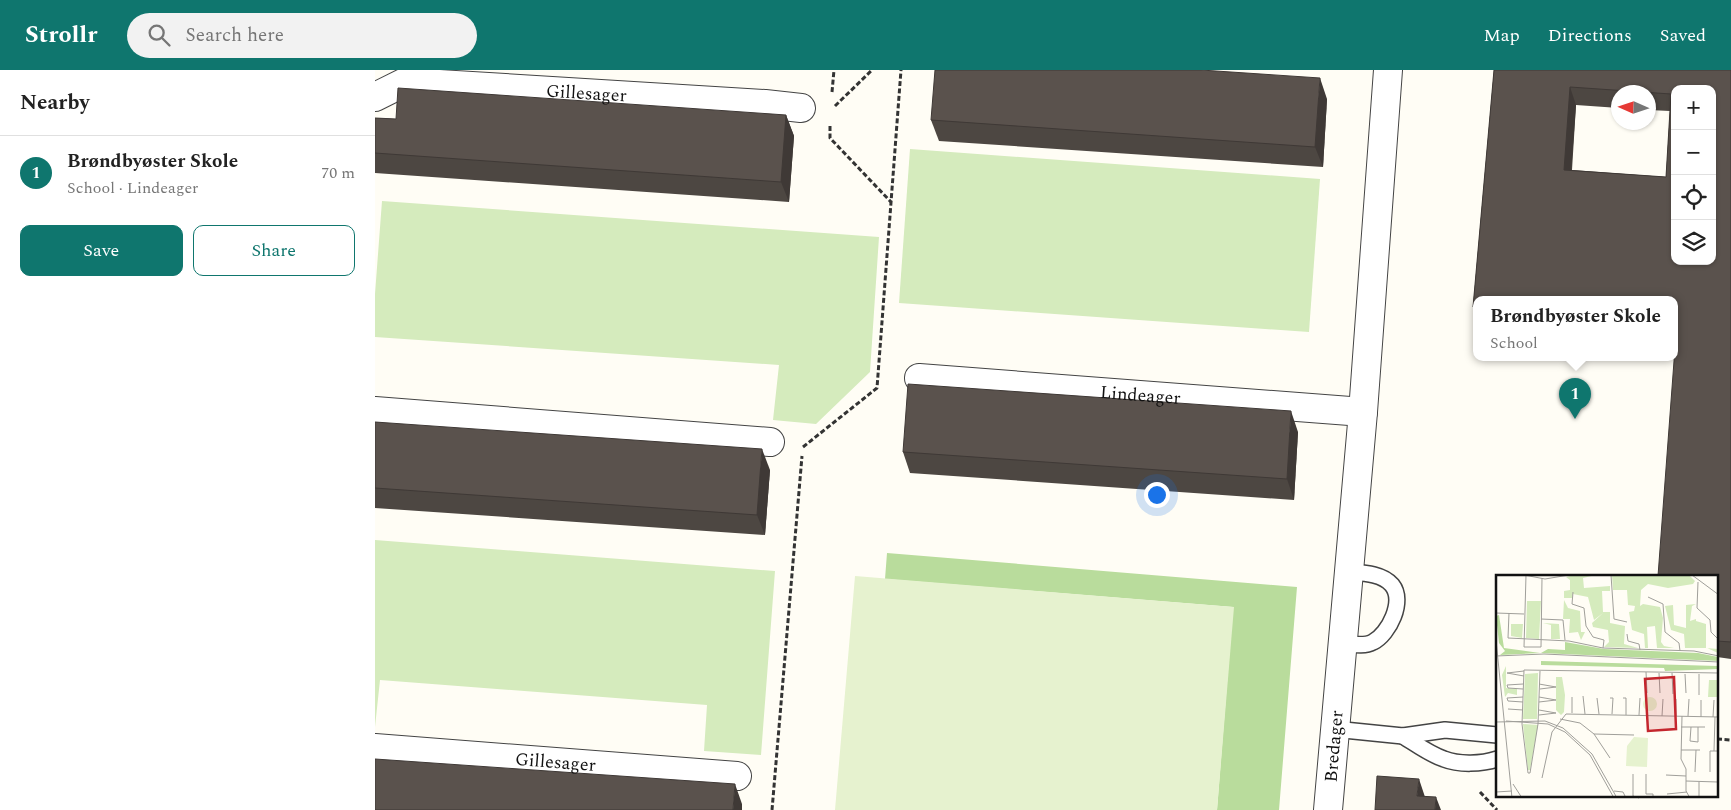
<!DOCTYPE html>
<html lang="en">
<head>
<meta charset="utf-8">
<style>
  :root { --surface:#fff; --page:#f2f2f2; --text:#222; --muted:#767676; --line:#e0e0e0; --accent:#0f766e }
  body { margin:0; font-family:Spectral,serif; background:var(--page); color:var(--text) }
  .controls { position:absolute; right:15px; top:15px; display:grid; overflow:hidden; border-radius:10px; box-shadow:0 1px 4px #0004 }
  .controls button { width:45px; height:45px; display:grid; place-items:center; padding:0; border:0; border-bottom:1px solid var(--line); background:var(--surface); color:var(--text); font:25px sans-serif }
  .compass { position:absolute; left:1236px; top:15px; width:45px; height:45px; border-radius:50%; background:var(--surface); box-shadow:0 1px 4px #0004; rotate:273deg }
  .you { position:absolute; left:781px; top:424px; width:18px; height:18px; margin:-12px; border:4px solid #fff; border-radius:50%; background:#1a73e8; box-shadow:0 0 0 8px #1a73e833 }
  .badge { display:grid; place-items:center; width:32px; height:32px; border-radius:50%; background:var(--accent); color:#fff; font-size:16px; font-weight:700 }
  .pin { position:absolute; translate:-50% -41px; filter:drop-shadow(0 1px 2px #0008) }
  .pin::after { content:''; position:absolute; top:26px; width:18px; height:15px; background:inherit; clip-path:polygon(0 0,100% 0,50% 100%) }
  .popup { position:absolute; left:1098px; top:226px; width:205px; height:65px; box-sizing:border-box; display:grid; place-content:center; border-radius:10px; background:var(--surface); filter:drop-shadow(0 1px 4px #0005); font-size:16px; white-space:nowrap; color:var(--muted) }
  .popup b { font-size:19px; color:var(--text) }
  .popup::after { content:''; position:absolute; left:50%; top:100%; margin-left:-10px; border:10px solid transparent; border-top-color:var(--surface) }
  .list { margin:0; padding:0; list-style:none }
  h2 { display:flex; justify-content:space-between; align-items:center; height:65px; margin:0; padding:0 20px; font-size:21px }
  h2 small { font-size:16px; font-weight:400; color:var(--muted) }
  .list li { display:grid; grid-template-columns:32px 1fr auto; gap:15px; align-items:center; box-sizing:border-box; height:75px; padding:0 20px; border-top:1px solid var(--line) }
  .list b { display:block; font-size:19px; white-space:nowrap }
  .list p { margin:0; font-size:16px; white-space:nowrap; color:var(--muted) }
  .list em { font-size:16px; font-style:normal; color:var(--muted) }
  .actions { display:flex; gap:10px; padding:15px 20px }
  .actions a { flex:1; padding:11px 0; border:1px solid var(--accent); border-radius:10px; text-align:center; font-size:18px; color:var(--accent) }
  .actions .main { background:var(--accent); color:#fff }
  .icon { flex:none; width:28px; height:28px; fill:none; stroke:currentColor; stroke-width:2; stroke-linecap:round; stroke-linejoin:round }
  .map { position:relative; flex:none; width:1356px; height:740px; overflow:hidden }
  header { display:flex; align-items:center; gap:30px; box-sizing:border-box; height:70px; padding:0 25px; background:var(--accent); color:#fff }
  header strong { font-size:24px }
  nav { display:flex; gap:28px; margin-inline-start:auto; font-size:18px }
  .search { width:350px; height:45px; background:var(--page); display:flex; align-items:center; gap:12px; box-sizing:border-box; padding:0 18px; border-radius:28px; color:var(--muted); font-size:19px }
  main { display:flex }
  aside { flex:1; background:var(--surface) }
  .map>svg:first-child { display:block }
  .green { fill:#d5ebbd }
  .forest { fill:#b9dc9c }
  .pitch { fill:#e6f2cf }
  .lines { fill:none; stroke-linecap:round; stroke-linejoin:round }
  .lane-casing { stroke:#444; stroke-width:18 }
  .street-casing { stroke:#444; stroke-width:30 }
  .path { stroke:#333; stroke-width:3; stroke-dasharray:5 2.5; stroke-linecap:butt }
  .lane { stroke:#fff; stroke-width:15 }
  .street { stroke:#fff; stroke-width:28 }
  .wall { fill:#4d4742; fill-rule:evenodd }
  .shaded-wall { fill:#3f3936 }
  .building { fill:#5a524d; stroke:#3f3936; fill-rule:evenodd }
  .labels { text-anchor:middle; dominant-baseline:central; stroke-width:5; stroke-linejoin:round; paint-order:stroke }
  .street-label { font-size:18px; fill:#111; stroke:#fff }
  .inset-road { fill:none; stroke:#a09f9a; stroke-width:1 }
  .view { fill:#c4262e; fill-opacity:0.15; stroke:#c4262e; stroke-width:2.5 }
  .inset-edge { fill:none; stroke:#111; stroke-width:2.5 }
</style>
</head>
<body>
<header>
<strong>Strollr</strong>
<div class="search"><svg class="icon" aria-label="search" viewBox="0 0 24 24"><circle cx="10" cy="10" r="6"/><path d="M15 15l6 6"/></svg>Search here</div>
<nav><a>Map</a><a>Directions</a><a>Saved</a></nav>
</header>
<main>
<aside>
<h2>Nearby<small></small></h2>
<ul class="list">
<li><span class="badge">1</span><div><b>Brøndbyøster Skole</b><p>School · Lindeager</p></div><em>70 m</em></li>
</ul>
<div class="actions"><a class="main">Save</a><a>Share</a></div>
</aside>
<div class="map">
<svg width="1356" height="740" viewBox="0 0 1356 740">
  <rect width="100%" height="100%" fill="#fffdf5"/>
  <!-- green -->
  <g class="green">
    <path d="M535,79L945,109L934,262L524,233Z"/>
    <path d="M7,131L504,167L495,302L441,354L398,350L404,295L0,267V224Z"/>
    <path d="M0,470L400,501L386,685L329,681L332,635L5,610L0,657Z"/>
  </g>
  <!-- forest -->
  <path class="forest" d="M512,483L922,517L904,740H842L858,537L510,509Z"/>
  <!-- pitch -->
  <path class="pitch" d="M480,506L859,537L842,740H460Z"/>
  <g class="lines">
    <defs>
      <g id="lane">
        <path d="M967,573C977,574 989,577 998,572C1014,564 1030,531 1017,515C1007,503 987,503 974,502"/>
        <path d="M959,659L1028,666L1070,660L1122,665"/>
        <path d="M1028,666C1041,674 1054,684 1069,689C1084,695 1107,694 1122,689"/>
      </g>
      <g id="street">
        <path id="s1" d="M0,27L28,13H48L390,34L426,38"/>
        <path id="s2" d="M544,308L988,342"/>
        <path d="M0,341L395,372"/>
        <path id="s3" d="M0,678L362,706"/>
        <path id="s4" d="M953,740L988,342L1013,0"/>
      </g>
    </defs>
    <!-- lane casing -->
    <use href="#lane" class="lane-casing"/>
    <!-- street casing -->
    <use href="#street" class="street-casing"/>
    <!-- path -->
    <g class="path">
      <path d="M457,22L459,0"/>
      <path d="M460,36L497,0"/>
      <path d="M455,56V68L516,132"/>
      <path d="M428,377L502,318L526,0"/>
      <path d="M1342,669L1356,670"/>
      <path d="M1105,722L1122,740"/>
      <path d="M397,740L427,386"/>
    </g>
    <!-- lane -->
    <use href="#lane" class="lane"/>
    <!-- street -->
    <use href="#street" class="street"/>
  </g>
  <!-- wall -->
  <g class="wall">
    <path d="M1119,0H1356V589L1342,587V506L1301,268H1299V230H1101V246L1098,237ZM1244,22H1274V40L1295,41L1291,107L1197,100L1201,35L1244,38Z"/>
    <path d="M952,29L948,97L564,71L556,50Z"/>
    <path d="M411,45L419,66L414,132L0,103V48L21,49Z"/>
    <path d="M0,352L395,400L390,465L0,438Z"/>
    <path d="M923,362L919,430L535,403L528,382Z"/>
  </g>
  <!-- shaded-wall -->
  <g class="shaded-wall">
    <path d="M945,8L952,29L948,97L940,77Z"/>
    <path d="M1195,17L1201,35L1195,117L1189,100Z"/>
    <path d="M411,45L419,66L414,132L406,112Z"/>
    <path d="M916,341L923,362L919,430L912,409Z"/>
    <path d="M387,379L395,400L390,465L382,445Z"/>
    <path d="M1044,709L1051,730L1042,726Z"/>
    <path d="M360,714L367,734V740H358Z"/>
    <path d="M1061,727L1066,740H1060Z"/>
  </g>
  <!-- building -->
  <g class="building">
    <path d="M560,0H826L945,8L940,77L556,50Z"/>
    <path d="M1119,0H1356V572L1342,571V506H1283L1302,251H1299V230H1101V237H1098ZM1195,17L1296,24L1291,107L1189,100ZM1300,19H1337V191H1300Z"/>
    <path d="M23,18L411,45L406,112L0,83V48L21,49Z"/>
    <path d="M533,314L916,341L912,409L528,382Z"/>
    <path d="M0,352L387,379L382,445L0,418Z"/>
    <path d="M0,689L360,714L358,740H0Z"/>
    <path d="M1002,706L1044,709L1042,726L1061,727L1060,740H1000Z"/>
  </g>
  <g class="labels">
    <!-- street labels -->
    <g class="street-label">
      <text stroke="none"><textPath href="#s1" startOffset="215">Gillesager</textPath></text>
      <text stroke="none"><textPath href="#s2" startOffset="222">Lindeager</textPath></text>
      <text stroke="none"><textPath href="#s4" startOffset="64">Bredager</textPath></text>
      <text stroke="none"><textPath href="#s3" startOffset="181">Gillesager</textPath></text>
    </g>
  </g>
  <!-- overview -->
  <g transform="translate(1121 505)">
    <rect width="222" height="222" fill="#fffdf5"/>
    <path d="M78,0H100L87,3L88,13L114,11V16H106L107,37H114V48L129,51L128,69L142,73L108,72L113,67L112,55L97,52L96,48L107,38L98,45L92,22L77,19L76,23H68V16L74,15V5L70,2ZM116,0H193L199,6L197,9L172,13L152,9L145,15L144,31L147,29L164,32L167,43L165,67L168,71L178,73H161L159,51L151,52L152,73H149L148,59L136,55L133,37L138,36L139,31L132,30L131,15H117ZM68,25L72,33L84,36L85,57H89L85,65L82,57L73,58L74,44H67ZM31,26H45L43,64L30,63ZM200,29L196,31L194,46L200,44V46L210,49V73L222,74V78L211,73H189L188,59L175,55L169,31L177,30L178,50L190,53V30ZM47,48L63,49L64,64H55V50ZM15,49H27L26,63L15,61ZM10,91V113L21,114V120L12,118L9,122L6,100ZM42,98L41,144H27L29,99ZM60,102H66L69,120L68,137L65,140L60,135ZM213,105H222V122H212ZM27,149L42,150L34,195H32Z" fill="#d5ebbd"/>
    <path d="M3,40L8,73L44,78L4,80L9,76L3,68L0,41ZM69,67L108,74L202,78L222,82L223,86L45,78L52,74L69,75ZM45,86L222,91L223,94L169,96L168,93L45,90Z" fill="#b9dc9c"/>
    <path d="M147 129a7 7 0 1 1 14 0a7 7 0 1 1-14 0ZM138,162L152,163L151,192L130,191L131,171Z" fill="#e6f2cf"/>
    <path class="inset-road" d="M28,0L49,4L73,0M30,0L28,72H45L46,3M115,0L118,44L131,47M196,0L223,20M202,7L201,33L214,45L215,57L223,65M77,17L76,29L88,33L90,51L97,62L108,65L107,73M152,22L167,29L169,57L183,68L184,76M0,38L28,39M13,38L12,63L73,66L107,73L198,76L223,81M45,44L67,45L69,65M131,59L132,66L143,69L144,75M0,65L16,223M0,81L48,79L223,87M44,96L42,149L34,198H32L26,149L28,95L223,98M150,97L151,118M163,98L164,118M176,98L177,119M189,99L190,118M28,101L11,98L28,96M43,109L60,112L44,114M27,114L12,113L11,110L27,109M203,120V99M87,121L89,139M43,122L60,125L43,127M101,123L103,139M114,123H117L116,139M127,123H130V140M27,127L12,126L11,123L27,122M12,134L27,135M43,135L60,138L43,140M76,138V122M143,140L144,123M166,141L167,124M180,141V124M186,141L185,184L190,194V216L194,223M192,141L193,124M205,142V125M217,142L218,125M64,144L84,148L98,159L114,183M10,146L52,149L69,157L94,180L118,223M0,147L49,146L67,153L96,179L121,223M185,152H209M195,152L194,166L202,167V152M98,159L138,160M185,175H204M218,176L219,142M199,197L200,175M214,197V176H223M137,199V221L143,223M150,199V219H157V223M170,200L190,201M46,203L56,157L70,139L223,142M190,206L222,207V216M17,209L26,223M118,216L127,217L130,223M0,217L16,216M171,219L191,217M203,223V207"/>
    <path class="view" d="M178,102L180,154L152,156L149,104Z"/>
    <rect width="222" height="222" class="inset-edge"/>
  </g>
</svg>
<div class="controls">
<button>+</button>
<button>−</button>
<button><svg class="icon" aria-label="locate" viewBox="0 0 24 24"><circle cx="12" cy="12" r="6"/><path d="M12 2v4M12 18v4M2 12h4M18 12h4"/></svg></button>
<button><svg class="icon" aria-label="layers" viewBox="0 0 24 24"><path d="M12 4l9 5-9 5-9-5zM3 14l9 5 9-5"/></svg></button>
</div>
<svg class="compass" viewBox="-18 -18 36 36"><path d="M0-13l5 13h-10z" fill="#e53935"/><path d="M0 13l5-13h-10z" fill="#767676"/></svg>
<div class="you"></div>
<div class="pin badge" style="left:1200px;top:349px">1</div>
<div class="popup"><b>Brøndbyøster Skole</b>School</div>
</div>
</main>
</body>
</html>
